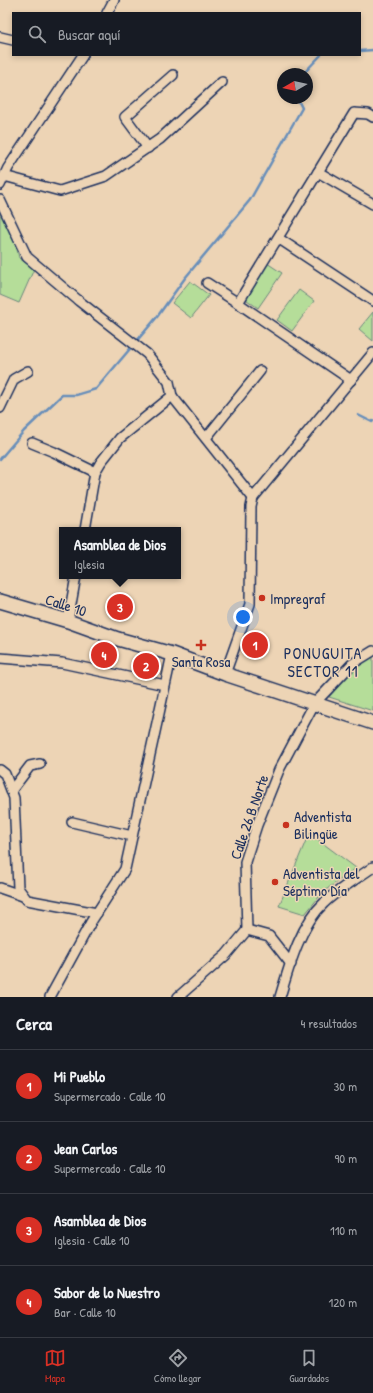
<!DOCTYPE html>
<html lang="es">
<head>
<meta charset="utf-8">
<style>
  :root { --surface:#171b24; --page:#20242c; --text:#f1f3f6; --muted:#9ea1a6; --line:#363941; --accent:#d93025 }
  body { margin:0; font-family:"Patrick Hand",sans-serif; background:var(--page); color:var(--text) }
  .compass { position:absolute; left:277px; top:68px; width:36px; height:36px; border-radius:50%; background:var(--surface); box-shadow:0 2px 6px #0003; rotate:261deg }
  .you { position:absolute; left:243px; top:617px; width:14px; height:14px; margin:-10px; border:3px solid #fff; border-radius:50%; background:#1a73e8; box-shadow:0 0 0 6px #1a73e833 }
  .badge { display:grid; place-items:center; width:26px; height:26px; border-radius:50%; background:var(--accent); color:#fff; font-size:13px; font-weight:700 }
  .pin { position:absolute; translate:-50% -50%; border:2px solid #fff; box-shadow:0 1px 4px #0006 }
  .popup { position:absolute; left:59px; top:527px; width:122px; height:52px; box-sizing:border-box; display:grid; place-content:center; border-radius:0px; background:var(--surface); filter:drop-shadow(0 1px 3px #0005); font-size:13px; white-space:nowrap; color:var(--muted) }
  .popup b { font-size:15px; color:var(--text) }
  .popup::after { content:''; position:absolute; left:50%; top:100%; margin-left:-8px; border:8px solid transparent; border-top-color:var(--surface) }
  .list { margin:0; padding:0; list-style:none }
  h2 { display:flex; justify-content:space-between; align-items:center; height:52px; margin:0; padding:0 16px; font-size:17px }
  h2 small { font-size:13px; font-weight:400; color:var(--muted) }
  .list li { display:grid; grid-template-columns:26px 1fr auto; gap:12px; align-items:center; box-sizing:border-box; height:72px; padding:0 16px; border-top:1px solid var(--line) }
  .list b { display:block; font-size:15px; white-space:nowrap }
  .list p { margin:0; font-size:13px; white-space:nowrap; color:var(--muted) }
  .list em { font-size:13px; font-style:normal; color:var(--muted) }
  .icon { flex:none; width:22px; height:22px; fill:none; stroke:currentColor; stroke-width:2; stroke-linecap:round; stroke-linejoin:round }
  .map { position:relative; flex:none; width:373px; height:997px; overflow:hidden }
  .search { position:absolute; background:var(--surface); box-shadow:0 2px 6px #0003; left:12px; right:12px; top:12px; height:44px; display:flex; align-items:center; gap:10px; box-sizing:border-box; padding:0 14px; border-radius:0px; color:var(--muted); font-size:15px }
  .sheet { height:340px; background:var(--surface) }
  nav { display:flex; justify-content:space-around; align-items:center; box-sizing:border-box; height:56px; border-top:1px solid var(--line); background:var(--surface); font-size:11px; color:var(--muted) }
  nav a { display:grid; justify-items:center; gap:2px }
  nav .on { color:var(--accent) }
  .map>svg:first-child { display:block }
  .green { fill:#b5dd99; stroke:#68867c }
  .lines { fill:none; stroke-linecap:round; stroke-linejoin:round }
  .stream { stroke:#678eba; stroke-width:2.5 }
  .street-casing { stroke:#1b2f5e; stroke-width:12 }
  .secondary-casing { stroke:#1b2f5e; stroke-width:16 }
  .street { stroke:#edd4b5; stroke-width:9 }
  .secondary { stroke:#edd4b5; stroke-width:13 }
  .poi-dot { fill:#c8321e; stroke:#edd4b5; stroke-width:1.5 }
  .labels { text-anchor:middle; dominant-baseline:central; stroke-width:3; stroke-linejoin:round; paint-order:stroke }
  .poi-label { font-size:15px; fill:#1b2f5e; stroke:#edd4b5; text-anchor:start }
  .street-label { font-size:15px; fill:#1b2f5e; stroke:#edd4b5 }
  .neighbourhood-label { font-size:16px; letter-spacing:1px; fill:#1b2f5e; stroke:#edd4b5 }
</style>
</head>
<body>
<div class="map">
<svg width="373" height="997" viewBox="0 0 373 997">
  <rect width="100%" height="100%" fill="#edd4b5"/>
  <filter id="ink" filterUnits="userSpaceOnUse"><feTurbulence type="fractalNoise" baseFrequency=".025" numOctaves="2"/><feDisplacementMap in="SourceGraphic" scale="8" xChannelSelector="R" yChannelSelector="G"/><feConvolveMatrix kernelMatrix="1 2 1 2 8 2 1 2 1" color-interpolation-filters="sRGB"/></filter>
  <g filter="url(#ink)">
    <!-- green -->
    <g class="green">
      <path d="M0,211C12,225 15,240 19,258L34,269L19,303L0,295Z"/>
      <path d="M267,263L282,273L258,308L243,297Z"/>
      <path d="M190,281L209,295L191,318L172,303Z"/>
      <path d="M299,290L314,301L292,331L277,320Z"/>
      <path d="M373,312V341L359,329Z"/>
      <path d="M373,655V711L329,697L358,663Z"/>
      <path d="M309,833L356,868L323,892L305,914L279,906Z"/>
    </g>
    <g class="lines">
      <!-- stream -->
      <g class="stream">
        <path d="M360,51L373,50"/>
        <path d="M303,74L321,55"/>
        <path d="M358,415L372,422L373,421"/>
        <path d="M0,459L24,431L62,395H76L96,389L157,317L185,278L250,200L302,108L297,98"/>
      </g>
      <defs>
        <g id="street">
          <path d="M107,13L114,0"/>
          <path d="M0,37L13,40"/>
          <path d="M148,148L125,117L173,75"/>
          <path d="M318,172L373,204"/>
          <path d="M4,176L60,191L106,176L160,139L222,82"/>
          <path d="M0,185L8,168L83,55"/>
          <path d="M0,200L27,257L79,301L147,354L169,382L172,396L120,438L101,462L95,472L85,530"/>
          <path d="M278,238L373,301"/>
          <path d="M207,283L238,303"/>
          <path d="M351,380L238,303L354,113L368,114L373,117"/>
          <path d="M172,396L253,498"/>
          <path d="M0,408L14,379L28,371"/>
          <path d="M206,438L260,371"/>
          <path d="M32,443L54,452L95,472"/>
          <path d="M68,621L76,576"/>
          <path d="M0,658L62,663L165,685"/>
          <path d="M225,674L250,604L251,507L253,498L373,353"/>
          <path d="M0,770L5,774L14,798L18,888L27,900L97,913"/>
          <path d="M11,791L30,766L40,764"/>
          <path d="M72,822L132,836"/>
          <path d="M0,888L23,896"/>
          <path d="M247,930L269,936L291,964"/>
          <path d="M50,997L91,922L125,869L172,654"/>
          <path d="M178,997L226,955L247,930L245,862L257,825L279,770L314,704L352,664L373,651"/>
          <path d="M280,997C289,967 300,925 324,903C337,890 358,878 373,867"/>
        </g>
        <path id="secondary" d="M0,601L68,621L118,639L172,654L225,674L373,723"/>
      </defs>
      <!-- street casing -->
      <use href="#street" class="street-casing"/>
      <!-- secondary casing -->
      <use href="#secondary" class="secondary-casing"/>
      <!-- street -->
      <use href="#street" class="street"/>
      <!-- secondary -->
      <use href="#secondary" class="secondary"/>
    </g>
  </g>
  <!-- markers -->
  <g class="poi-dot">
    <circle cx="262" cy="598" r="4"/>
    <path d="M199 639h4v4h4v4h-4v4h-4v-4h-4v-4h4z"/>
    <circle cx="286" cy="825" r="4"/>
    <circle cx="275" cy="882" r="4"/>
  </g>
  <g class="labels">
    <!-- poi labels -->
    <g class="poi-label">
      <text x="270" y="598">Impregraf</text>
      <text x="201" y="661" text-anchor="middle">Santa Rosa</text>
      <text x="294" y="816">Adventista<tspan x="294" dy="17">Bilingüe</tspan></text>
      <text x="283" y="873">Adventista del<tspan x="283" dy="17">Séptimo Día</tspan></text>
    </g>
    <!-- street labels -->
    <g class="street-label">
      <text transform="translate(66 605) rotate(18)">Calle 10</text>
      <text transform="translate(249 817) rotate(-71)">Calle 26 B Norte</text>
    </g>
    <!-- neighbourhood labels -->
    <g class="neighbourhood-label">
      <text x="323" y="653">PONUGUITA<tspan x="323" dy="18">SECTOR 11</tspan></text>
    </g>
  </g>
</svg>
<svg class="compass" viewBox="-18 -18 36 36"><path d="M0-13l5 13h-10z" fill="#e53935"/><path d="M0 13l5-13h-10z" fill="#9ea1a6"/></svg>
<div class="you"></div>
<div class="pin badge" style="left:255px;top:645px">1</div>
<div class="pin badge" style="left:146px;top:666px">2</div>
<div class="pin badge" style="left:120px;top:607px">3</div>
<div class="popup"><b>Asamblea de Dios</b>Iglesia</div>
<div class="pin badge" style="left:104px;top:655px">4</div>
<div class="search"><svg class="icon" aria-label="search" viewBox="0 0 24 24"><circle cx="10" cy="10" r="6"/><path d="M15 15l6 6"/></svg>Buscar aquí</div>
</div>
<section class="sheet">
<h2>Cerca<small>4 resultados</small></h2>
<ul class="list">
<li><span class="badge">1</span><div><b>Mi Pueblo</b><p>Supermercado · Calle 10</p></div><em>30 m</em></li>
<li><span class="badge">2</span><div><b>Jean Carlos</b><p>Supermercado · Calle 10</p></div><em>90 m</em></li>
<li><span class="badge">3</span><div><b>Asamblea de Dios</b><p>Iglesia · Calle 10</p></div><em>110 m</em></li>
<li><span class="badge">4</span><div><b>Sabor de lo Nuestro</b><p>Bar · Calle 10</p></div><em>120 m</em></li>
</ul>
</section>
<nav>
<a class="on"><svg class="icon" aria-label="map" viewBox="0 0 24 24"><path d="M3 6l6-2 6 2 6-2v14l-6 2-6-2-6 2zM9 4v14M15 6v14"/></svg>Mapa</a>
<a><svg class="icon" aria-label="directions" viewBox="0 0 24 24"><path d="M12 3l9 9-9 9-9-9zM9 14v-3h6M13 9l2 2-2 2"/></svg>Cómo llegar</a>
<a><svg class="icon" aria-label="saved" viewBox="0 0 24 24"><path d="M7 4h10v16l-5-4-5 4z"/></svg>Guardados</a>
</nav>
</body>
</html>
